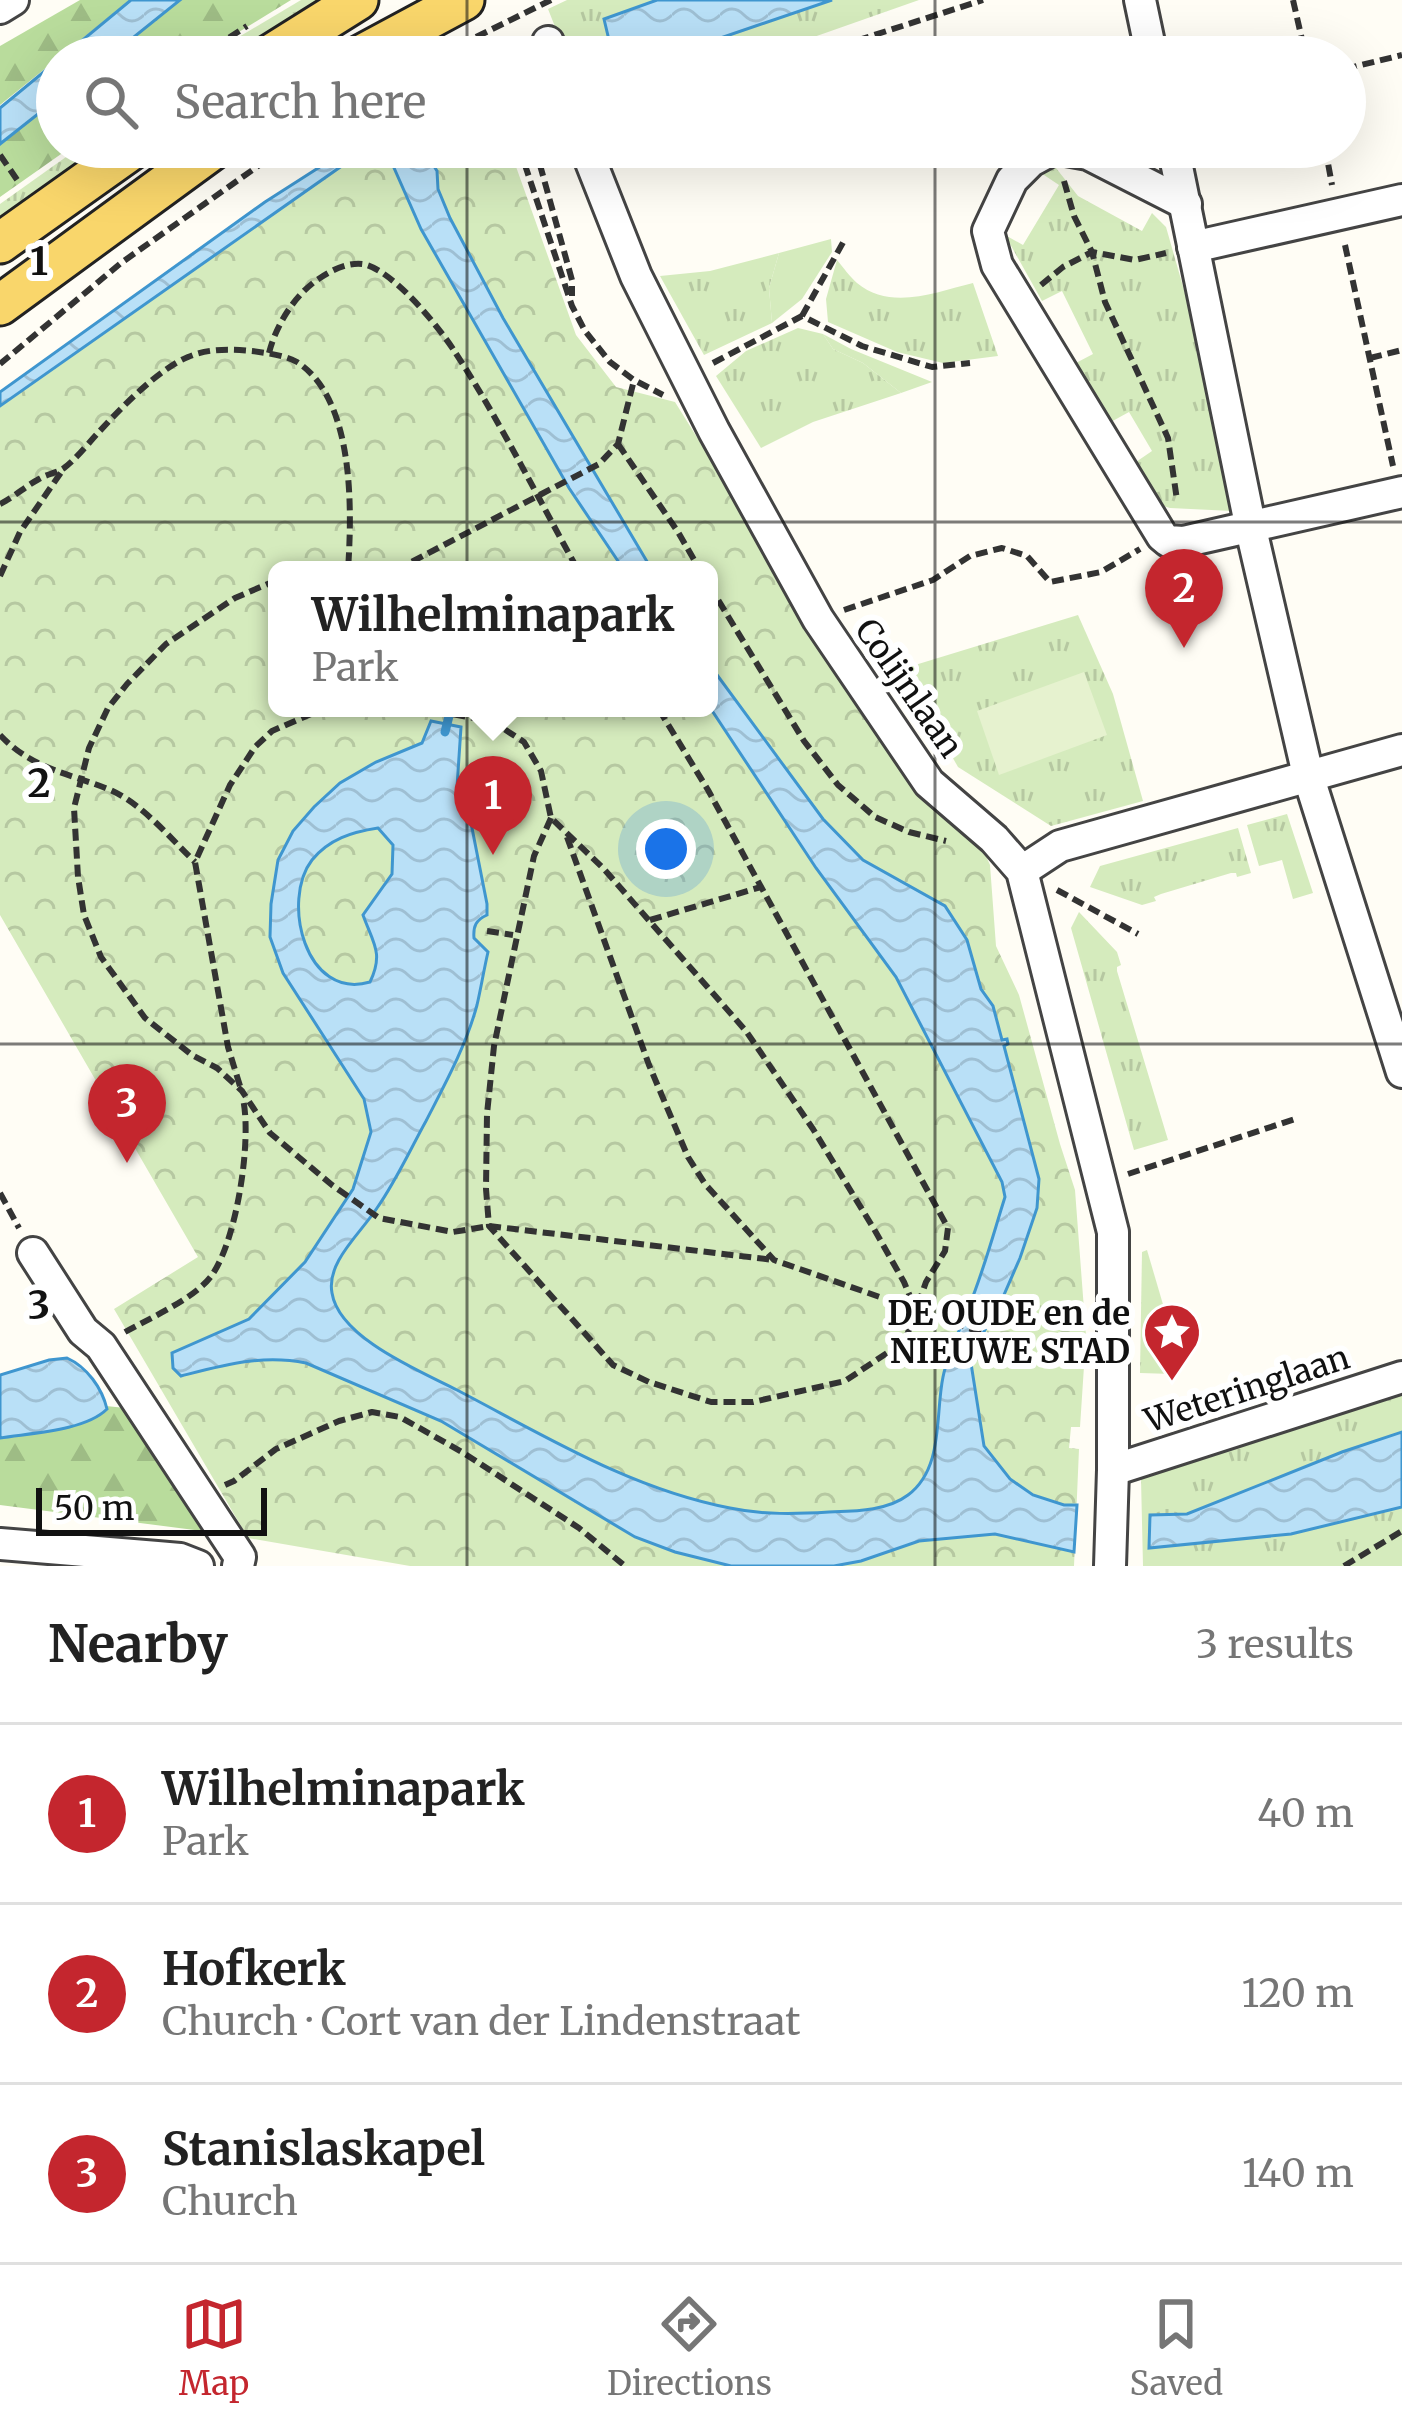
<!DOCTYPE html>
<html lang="en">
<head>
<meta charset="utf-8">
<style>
  :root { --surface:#fff; --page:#f2f2f2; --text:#222; --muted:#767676; --line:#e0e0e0; --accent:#c4262e }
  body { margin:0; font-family:Merriweather,serif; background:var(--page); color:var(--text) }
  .scale { position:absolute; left:36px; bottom:30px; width:231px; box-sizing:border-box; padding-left:12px; border:6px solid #111; border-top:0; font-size:33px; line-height:42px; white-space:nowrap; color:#111; -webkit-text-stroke:9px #fff; paint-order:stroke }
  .you { position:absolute; left:666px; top:849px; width:42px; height:42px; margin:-30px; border:9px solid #fff; border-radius:50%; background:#1a73e8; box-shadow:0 0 0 18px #1a73e833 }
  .badge { display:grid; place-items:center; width:78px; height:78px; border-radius:50%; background:var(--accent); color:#fff; font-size:39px; font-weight:700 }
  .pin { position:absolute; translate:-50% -99px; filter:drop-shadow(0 3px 6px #0008) }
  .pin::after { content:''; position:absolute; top:63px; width:42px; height:36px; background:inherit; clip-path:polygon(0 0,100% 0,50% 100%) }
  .popup { position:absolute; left:268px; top:561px; width:450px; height:156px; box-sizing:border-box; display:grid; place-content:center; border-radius:18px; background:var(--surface); filter:drop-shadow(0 3px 9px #0005); font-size:39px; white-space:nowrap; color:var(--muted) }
  .popup b { font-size:45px; color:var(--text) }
  .popup::after { content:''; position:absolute; left:50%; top:100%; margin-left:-24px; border:24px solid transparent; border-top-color:var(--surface) }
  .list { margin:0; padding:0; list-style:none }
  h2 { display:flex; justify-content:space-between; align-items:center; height:156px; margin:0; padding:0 48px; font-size:51px }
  h2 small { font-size:39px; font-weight:400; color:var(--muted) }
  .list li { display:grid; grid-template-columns:78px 1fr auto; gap:36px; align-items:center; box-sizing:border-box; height:180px; padding:0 48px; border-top:3px solid var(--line) }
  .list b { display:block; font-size:45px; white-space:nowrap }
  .list p { margin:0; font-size:39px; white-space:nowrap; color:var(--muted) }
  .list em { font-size:39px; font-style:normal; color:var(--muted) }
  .icon { flex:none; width:66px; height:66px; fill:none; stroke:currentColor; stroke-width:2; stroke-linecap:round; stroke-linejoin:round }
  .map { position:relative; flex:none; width:1402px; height:1566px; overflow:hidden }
  .search { position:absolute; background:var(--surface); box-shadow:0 12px 48px #0002; left:36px; right:36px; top:36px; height:132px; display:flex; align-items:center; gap:30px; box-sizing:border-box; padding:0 42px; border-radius:66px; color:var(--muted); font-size:45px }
  .sheet { height:696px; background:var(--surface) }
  nav { display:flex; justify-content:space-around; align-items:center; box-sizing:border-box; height:168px; border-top:3px solid var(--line); background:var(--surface); font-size:33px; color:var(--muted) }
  nav a { display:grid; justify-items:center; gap:6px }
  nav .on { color:var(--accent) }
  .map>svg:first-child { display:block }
  .grass { fill:url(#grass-tufts) }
  .forest { fill:url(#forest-firs) }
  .park { fill:url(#park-crowns); fill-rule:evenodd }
  .garden { fill:#d5ebbd }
  .pitch { fill:#e6f2cf }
  .water { fill:url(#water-waves); stroke:#3f96cf; stroke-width:3; fill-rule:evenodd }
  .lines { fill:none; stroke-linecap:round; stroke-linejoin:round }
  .stream { stroke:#3f96cf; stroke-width:9 }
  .minor-casing { stroke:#444; stroke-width:36 }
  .major-casing { stroke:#222; stroke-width:45 }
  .path { stroke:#333; stroke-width:6; stroke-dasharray:12 6; stroke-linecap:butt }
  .minor { stroke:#fff; stroke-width:30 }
  .major { stroke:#f9d66b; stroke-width:39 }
  .grid { fill:none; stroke:#111; stroke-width:3; stroke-opacity:0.55 }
  .labels { text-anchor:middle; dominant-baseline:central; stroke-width:12; stroke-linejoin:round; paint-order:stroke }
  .street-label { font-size:33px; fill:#111; stroke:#fff }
  .poi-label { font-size:33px; font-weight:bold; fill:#111; stroke:#fff; text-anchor:end }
  .grid-label { font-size:39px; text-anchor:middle; font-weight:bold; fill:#111; stroke:#fff; stroke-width:12; stroke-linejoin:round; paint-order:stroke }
</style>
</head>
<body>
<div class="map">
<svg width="1402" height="1566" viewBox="0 0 1402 1566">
  <defs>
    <pattern id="grass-tufts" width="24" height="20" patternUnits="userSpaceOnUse" patternTransform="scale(3)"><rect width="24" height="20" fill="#d5ebbd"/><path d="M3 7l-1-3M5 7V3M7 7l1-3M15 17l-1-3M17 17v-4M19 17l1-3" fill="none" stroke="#b6c8a1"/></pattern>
    <pattern id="forest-firs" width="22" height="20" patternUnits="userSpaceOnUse" patternTransform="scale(3)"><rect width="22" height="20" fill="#b9dc9c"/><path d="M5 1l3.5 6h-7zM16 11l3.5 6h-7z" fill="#9ebc85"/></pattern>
    <pattern id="park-crowns" width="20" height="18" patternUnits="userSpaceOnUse" patternTransform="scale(3)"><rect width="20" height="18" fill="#d5ebbd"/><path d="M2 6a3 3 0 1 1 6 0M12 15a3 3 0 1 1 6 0" fill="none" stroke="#b6c8a1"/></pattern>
    <pattern id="water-waves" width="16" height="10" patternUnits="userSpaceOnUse" patternTransform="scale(3)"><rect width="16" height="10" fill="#b9e0f7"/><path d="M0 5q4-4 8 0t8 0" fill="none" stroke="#9ebfd3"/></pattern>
  </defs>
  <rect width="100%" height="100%" fill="#fffdf5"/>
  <!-- grass -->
  <g class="grass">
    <path d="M301,0H319L235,57H205Z"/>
    <path d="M567,0H657L604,19L613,57H567L548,9Z"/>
    <path d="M832,0H919L757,57H665Z"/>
    <path d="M80,147H107L0,223V204Z"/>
    <path d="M1056,168L1078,196L1142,231L1152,213L1166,227L1196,332L1232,511L1170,508L1153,503L1133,464L1152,451L1129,412L1109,423L1074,364L1093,354L1062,291L1042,301L1005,235L1023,245L1059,185L1041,173Z"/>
    <path d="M779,253L769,288L772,323L704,355L660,276L710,271Z"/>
    <path d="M837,260C843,267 850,277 857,283C891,311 936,292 973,283L998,356L943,363L897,352L828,322L826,299Z"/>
    <path d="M798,328L823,334L833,349L863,363L901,393L813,422L761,448L716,376L746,351Z"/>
    <path d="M1078,615L1113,694L1143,801L1051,826L958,767L902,669Z"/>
    <path d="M1287,814L1313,893L1293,899L1282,860L1259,866L1247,825Z"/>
    <path d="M1238,828L1251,873L1237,877L1236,873H1231L1161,894L1154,897L1156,901L1142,905L1090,887L1100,866Z"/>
    <path d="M1079,912L1117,952L1121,965L1117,967V971L1168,1140L1134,1150L1071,928Z"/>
    <path d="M1147,1250L1182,1369L1172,1374L1140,1373L1142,1252Z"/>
    <path d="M1402,1388V1432L1342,1452L1187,1514L1151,1515L1149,1547L1291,1534L1402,1507V1566H1143L1141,1479Z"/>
  </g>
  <!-- forest -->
  <g class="forest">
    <path d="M80,0H130L0,105V46Z"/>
    <path d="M180,0H291L198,57H109Z"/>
    <path d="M57,99V147H71L0,197V144Z"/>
    <path d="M106,1406L135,1409L210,1532L0,1505V1438L85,1423L106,1409Z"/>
  </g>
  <!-- park -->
  <path class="park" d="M348,147H509L576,335L616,387L675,402L921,797L981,845L990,865L996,946L1019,995L1060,1144L1075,1190L1086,1336L1080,1427H1071L1069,1448L1079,1449L1074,1566H410L248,1538L114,1309L198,1257L0,915V402L119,319ZM277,570H709V708H277Z"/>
  <!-- garden -->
  <g class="garden">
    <path d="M831,239L832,252L802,299L772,323L769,288L779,253Z"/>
    <path d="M823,334L851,349L932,382L901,393L863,363L833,349Z"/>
  </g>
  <!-- pitch -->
  <path class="pitch" d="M1084,672L1107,735L999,775L977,711Z"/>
  <!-- water -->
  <g class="water">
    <path d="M131,0H180L109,57H62Z"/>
    <path d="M657,0H832L665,57H613L604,19Z"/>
    <path d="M57,61V99L0,144V108Z"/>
    <path d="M351,147H422L437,171L438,189L450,218L503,318L652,570H624L569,488L421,229L387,152L379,150L356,156L0,406V392L265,202Z"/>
    <path d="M709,664L823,819L863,860L945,906L967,940L981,989L993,1006L1002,1040L1007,1039L1008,1044L1004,1046L1039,1179L1037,1208L1020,1258L1003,1297L970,1357L984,1446L1010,1479L1033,1495L1064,1505H1077L1074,1552L995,1534L919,1541L861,1561L834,1566H731L675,1552L635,1537L441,1421L306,1363C262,1354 224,1365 181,1376L173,1368L172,1353L249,1319L305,1262L353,1189L371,1132L364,1099L283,973L270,937L271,904L278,860L293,831L314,807L340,783L376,762L422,743L431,721L461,727L457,787L470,818L487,904V915C476,920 473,926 474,938L488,952C484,969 481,988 477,1005C466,1046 445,1084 426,1121C410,1150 396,1181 377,1208C361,1233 326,1262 332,1293C339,1338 420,1371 457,1390C545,1436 631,1489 730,1508C763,1515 797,1514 829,1512C855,1511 887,1511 908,1495C944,1468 935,1415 943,1377C948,1352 959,1332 968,1309C983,1273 993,1235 1005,1197L1002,1182L896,977L816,868L709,706ZM378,828L393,845L392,874L363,915C373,943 384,953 370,982C305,1001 281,900 312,860C329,839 352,832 378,828Z"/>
    <path d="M67,1358C87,1367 102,1388 107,1409C85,1431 30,1433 0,1438V1375L49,1360Z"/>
    <path d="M1402,1432V1507L1291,1534L1149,1548L1150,1515L1187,1514L1342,1452Z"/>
  </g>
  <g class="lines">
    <!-- stream -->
    <path class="stream" d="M445,732L451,708"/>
    <defs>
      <g id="minor">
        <path d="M1140,0L1152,57"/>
        <path d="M0,8L13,0"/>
        <path d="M548,42L553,57"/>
        <path d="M585,147L636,276L714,431L818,619L929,783L994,839L1022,871L1113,1232V1470L1110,1566"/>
        <path d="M1173,147L1251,529L1308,775L1402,1072"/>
        <path d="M1186,204L1088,154L1055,148L1031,161L1012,180L988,231L997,265L1162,536L1168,541L1183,542L1402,492"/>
        <path d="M1193,247L1402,200"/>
        <path d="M1022,871L1060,846L1402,750"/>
        <path d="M33,1253L83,1331L101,1346L240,1557L238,1566"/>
        <path d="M1113,1470L1402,1377"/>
        <path d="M0,1544L157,1557L180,1559L198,1566"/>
      </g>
      <g id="major">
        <path d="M267,57L358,0"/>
        <path d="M358,57L464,0"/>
        <path d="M0,243L135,147"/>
        <path d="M0,305L216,147"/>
      </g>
    </defs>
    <!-- minor casing -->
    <use href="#minor" class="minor-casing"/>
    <!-- major casing -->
    <use href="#major" class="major-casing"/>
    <!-- path -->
    <g class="path">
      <path d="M1293,0L1306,57"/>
      <path d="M500,39L506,57"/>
      <path d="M484,44L488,57"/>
      <path d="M460,45L551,0"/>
      <path d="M199,57L247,26"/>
      <path d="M806,57L983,0"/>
      <path d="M1345,69L1402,55"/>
      <path d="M519,147L572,306L585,331L610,362L634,380L663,395"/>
      <path d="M535,147L572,280V296"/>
      <path d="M1325,147L1332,185"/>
      <path d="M0,155L20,184"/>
      <path d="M1064,181L1074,216L1092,252L1105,302L1168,438L1177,500"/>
      <path d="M1345,245L1393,466"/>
      <path d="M1041,285L1063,267L1092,252L1135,260L1166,253"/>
      <path d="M802,316L845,239"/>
      <path d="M269,353C276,325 295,294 320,278C332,270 348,262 363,264C393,270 439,327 455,352C500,421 538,498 578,570"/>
      <path d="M1370,358L1402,350"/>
      <path d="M713,363L802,316L862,346L932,367L970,363"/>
      <path d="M0,364L121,263L285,147"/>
      <path d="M618,444L678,532L700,570"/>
      <path d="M0,504C14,497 26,486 39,479C47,474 57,473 64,468C76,459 87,445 97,434C120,409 157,370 188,357C209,348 231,349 252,351C266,353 285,355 297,362C355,399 352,511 348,570"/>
      <path d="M396,570L599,464L618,444L634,380"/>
      <path d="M0,576L20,532L62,471"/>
      <path d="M277,580L235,598L166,644L127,684L108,708L89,748L74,808L78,877L84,915L101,957L145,1018L192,1055L217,1068L242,1091L270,1133L332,1185L379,1218L453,1232L489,1226L774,1260"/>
      <path d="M709,585L804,741L838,785L875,817L909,832L946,841"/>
      <path d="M844,610L933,580L970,556L1002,548L1027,556L1050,582L1101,572L1140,549"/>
      <path d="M418,708L474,718L501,727L524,742L541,771L551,818L603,868L746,1031L813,1129L874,1229L904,1282L914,1306"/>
      <path d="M0,735C32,769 68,773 108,789C142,803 169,837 195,862"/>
      <path d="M551,818L534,856L494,1046L487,1114L486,1189L489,1226L613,1365L649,1382L711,1402H753L845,1381L905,1341L926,1282L945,1251L948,1228L708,790L658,708"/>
      <path d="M567,837L649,1065L688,1157L705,1184L774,1260L997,1338L1083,1353"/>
      <path d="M1057,890L1138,934"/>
      <path d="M650,920L761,887"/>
      <path d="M487,931L513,935"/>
      <path d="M240,1086L228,1047L195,862L230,785L255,747L272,731L325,708"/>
      <path d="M1128,1174L1298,1118"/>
      <path d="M0,1193L19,1228"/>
      <path d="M125,1332C150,1318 196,1298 212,1275C237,1239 252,1140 243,1099"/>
      <path d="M225,1485L234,1481L276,1449L339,1421L372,1412L400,1417L462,1452L579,1528L625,1566"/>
      <path d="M1344,1566L1402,1531"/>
    </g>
    <!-- minor -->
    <use href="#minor" class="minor"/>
    <!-- major -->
    <use href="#major" class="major"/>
  </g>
  <!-- grid -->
  <path class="grid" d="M467,0V57M935,0V57M467,147V1566M935,147V1566M0,522H1402M0,1044H1402"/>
  <!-- icons -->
  <defs>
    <symbol id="sight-pin" viewBox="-11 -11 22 30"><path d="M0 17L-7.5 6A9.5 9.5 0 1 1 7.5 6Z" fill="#c4262e" stroke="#fff"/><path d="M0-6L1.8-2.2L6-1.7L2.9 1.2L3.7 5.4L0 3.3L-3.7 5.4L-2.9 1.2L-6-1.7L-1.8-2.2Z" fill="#fff"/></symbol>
  </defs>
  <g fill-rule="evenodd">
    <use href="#sight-pin" x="1139" y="1299" width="66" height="90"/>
  </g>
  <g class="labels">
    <!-- street labels -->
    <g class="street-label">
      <text transform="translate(909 688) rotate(55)">Colijnlaan</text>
      <text transform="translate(1247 1389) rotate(-18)">Weteringlaan</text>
    </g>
    <!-- poi labels -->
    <g class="poi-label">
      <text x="1130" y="1313">DE OUDE en de<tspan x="1130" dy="38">NIEUWE STAD</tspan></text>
    </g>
  </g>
  <g class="grid-label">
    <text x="39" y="275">1</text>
    <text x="39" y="797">2</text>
    <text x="39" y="1319">3</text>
  </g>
</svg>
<div class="scale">50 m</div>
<div class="you"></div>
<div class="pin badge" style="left:493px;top:855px">1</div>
<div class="popup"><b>Wilhelminapark</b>Park</div>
<div class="pin badge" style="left:1184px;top:648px">2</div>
<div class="pin badge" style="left:127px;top:1163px">3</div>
<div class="search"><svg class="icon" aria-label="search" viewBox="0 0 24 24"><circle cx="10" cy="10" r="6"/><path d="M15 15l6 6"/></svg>Search here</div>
</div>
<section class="sheet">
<h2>Nearby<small>3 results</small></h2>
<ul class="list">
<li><span class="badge">1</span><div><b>Wilhelminapark</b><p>Park</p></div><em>40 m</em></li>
<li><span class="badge">2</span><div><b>Hofkerk</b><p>Church · Cort van der Lindenstraat</p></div><em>120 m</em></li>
<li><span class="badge">3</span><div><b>Stanislaskapel</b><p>Church</p></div><em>140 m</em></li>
</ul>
</section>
<nav>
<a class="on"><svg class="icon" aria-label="map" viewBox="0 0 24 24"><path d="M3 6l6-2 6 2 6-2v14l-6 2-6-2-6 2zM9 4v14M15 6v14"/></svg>Map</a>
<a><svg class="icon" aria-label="directions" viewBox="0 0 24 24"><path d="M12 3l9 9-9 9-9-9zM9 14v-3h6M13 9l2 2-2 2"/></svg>Directions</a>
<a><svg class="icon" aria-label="saved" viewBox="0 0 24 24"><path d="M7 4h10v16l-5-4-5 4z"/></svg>Saved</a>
</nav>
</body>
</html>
